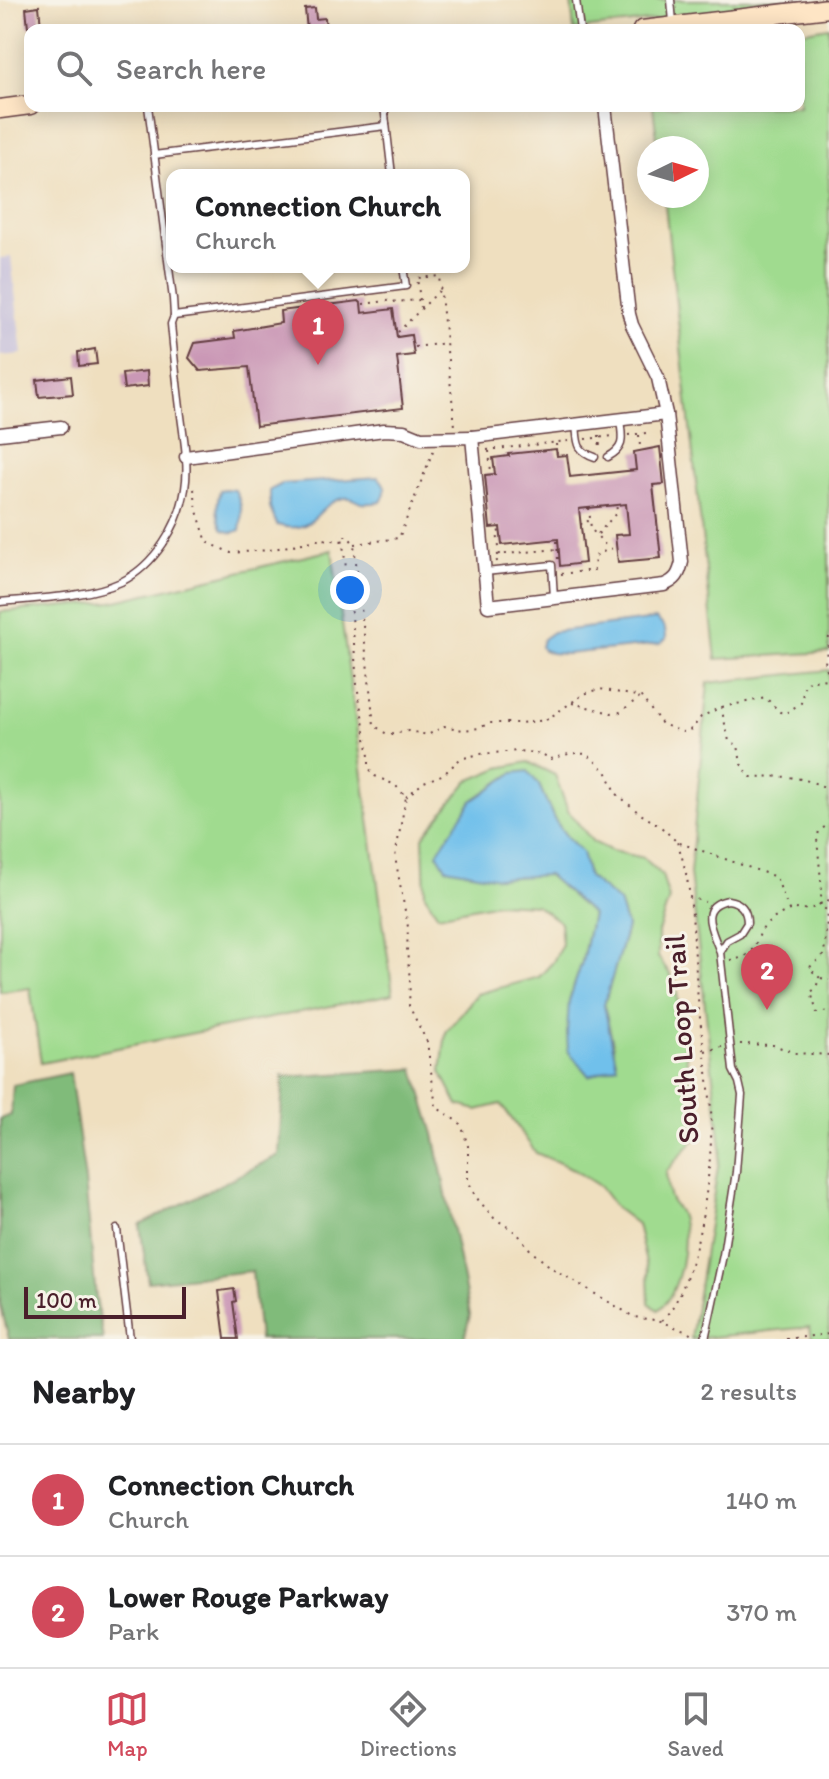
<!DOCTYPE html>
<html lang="en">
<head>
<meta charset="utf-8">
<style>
  :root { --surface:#fff; --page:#f2f2f2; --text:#202124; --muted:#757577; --line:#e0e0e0; --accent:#d1495b }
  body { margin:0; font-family:Itim,sans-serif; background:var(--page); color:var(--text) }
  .compass { position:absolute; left:637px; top:136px; width:72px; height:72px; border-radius:50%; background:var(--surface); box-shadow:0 4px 20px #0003; rotate:85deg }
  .scale { position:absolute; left:24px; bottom:20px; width:162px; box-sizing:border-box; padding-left:8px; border:4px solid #4a1f2b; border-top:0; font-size:22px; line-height:28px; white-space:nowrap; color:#4a1f2b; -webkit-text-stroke:6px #f7f3e8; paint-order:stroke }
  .you { position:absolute; left:350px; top:590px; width:28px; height:28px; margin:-20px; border:6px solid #fff; border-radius:50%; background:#1a73e8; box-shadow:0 0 0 12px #1a73e833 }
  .badge { display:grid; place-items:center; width:52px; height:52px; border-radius:50%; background:var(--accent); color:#fff; font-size:26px; font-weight:700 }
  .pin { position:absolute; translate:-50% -66px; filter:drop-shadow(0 2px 4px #0008) }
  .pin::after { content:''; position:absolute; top:42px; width:28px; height:24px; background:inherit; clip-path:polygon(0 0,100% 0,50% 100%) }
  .popup { position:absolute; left:166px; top:169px; width:304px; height:104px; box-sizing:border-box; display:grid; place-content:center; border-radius:16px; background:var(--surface); filter:drop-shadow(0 2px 6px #0005); font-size:26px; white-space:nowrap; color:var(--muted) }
  .popup b { font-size:30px; color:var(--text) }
  .popup::after { content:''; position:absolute; left:50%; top:100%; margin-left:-16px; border:16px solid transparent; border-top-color:var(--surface) }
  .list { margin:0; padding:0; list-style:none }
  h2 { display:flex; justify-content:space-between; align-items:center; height:104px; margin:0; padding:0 32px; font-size:34px }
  h2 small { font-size:26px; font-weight:400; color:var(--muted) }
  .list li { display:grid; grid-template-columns:52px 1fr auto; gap:24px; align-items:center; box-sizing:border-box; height:112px; padding:0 32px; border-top:2px solid var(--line) }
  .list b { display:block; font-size:30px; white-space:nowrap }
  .list p { margin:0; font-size:26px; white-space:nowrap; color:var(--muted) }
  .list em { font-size:26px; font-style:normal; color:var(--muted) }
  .icon { flex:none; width:44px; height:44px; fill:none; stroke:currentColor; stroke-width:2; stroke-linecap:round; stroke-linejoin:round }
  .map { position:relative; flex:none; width:829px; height:1339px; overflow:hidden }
  .search { position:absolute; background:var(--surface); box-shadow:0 4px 20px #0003; left:24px; right:24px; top:24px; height:88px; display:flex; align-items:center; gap:20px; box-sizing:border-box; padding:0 28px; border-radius:16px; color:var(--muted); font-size:30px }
  .sheet { height:328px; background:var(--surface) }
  nav { display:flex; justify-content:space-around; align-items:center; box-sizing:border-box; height:112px; border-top:2px solid var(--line); background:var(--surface); font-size:22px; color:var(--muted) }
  nav a { display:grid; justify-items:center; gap:4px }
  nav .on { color:var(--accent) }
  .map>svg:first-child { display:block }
  .industrial { fill:#c6c0da }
  .green { fill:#a0db8f; stroke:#757d5d; stroke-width:2; fill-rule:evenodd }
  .forest { fill:#80bb7a; stroke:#656d52; stroke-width:2 }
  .water { fill:#70c0eb; stroke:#5d708b; stroke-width:2 }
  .building { fill:#ca98b6 }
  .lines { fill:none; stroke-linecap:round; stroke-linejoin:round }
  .lane-casing { stroke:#633c41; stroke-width:9 }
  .street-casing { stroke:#633c41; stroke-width:15 }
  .secondary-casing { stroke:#633c41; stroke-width:21 }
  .path { stroke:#633c41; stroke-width:2; stroke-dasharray:2 6; stroke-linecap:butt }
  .lane { stroke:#fff; stroke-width:6 }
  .street { stroke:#fff; stroke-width:12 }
  .secondary { stroke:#fee5c5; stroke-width:18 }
  .labels { text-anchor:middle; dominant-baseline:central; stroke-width:6; stroke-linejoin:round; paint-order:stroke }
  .street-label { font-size:30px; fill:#4a1f2b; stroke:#f7f3e8 }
</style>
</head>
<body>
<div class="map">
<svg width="829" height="1339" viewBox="0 0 829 1339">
  <rect width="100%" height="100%" fill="#f7f3e8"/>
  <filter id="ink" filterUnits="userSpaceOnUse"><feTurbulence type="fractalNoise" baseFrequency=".0125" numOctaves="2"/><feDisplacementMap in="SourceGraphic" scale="16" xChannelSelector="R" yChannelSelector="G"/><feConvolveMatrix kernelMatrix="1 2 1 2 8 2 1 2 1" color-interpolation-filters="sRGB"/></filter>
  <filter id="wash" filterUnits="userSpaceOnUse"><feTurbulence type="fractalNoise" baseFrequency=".006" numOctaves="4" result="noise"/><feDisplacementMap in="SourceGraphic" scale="32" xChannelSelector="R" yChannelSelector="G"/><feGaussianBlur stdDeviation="1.8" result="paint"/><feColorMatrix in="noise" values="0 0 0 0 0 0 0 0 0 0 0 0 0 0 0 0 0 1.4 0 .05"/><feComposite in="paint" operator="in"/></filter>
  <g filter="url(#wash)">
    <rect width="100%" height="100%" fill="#efdfbf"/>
    <!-- industrial -->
    <path class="industrial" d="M11,257L22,354L0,356V258Z"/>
    <!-- green -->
    <g class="green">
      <path d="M571,0H801V3L574,30Z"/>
      <path d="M829,27V652L716,659L664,196H697V148H658L653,106H799V32Z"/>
      <path d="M332,550L393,994L41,1063L30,988L0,992V612L112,602Z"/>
      <path d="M829,670V1339H812L810,1327L691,1339L721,1148L690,873L708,683Z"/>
      <path d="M528,762L555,775L568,811L593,842L612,851L644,858L662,875L669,899L658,932V957L675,981L689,1077L697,1105L699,1134L666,1172C667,1180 667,1191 670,1198C672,1204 678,1208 680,1214C690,1240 680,1293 658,1310L649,1303L648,1272L637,1224L616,1208L599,1186L569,1167L536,1153L501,1104L477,1110L458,1105L441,1072L446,1032L477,994L539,977L553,962L562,944L560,922L536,905L497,903L438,915L425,895L423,837L468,781L499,768ZM513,773L539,785L554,819L567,837L582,852L588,877L619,902L627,927L604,1005L613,1044L569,1001L582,962L592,914L548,875L472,801Z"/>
    </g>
    <!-- forest -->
    <g class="forest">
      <path d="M414,1069L434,1134L470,1315L464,1339H259L252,1271L148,1282L140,1225L279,1155L283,1077Z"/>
      <path d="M70,1073L85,1180L96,1298L103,1339H9L0,1303V1119L11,1115L13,1085Z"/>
    </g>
    <!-- water -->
    <g class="water">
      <path d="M378,477C387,485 387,492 381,502C375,503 368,504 362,503C355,501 351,496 344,498C315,503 317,537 277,525L270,508V490L282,484Z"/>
      <path d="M226,489L235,490C242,504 243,514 240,530L233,533L223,530C216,516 216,506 220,490Z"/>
      <path d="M656,619C664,625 666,629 666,639L660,644L567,654L551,653L543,650L541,647L543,639L553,632Z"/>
      <path d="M528,771L539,785L554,819L567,837L582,852L588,877L619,902L627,927L604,1005L617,1066L589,1076L568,1051L567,1032L569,1001L582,962L592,914L548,875L498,878L446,868L437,853L472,801L513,773Z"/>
    </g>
    <g id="blocks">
      <!-- building -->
      <g class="building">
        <path d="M39,6L41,26L28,27L26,8Z"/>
        <path d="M315,8L316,19L325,18L326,30H307L305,9Z"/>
        <path d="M359,301L361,303L362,313L393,309L397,337L411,335L414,355L397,357L403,408L256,426L249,367L200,371L189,358L195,343L235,338L234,331L281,323L280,311Z"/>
        <path d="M95,349L97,364L79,366L78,352Z"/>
        <path d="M147,371L148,386L124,389L122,374Z"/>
        <path d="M71,376L73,394L39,397L37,380Z"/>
        <path d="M660,447L664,484L653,485L661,558L618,562L615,535L629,534L626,504L579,509L585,563L560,566L558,539L502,545L500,527L490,528L485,475L495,474L493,458L509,456L508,454L556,449L557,456L567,455L570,477L636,470L634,452Z"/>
        <path d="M234,1289L236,1301L233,1302L238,1339H225L219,1291Z"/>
      </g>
    </g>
  </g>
  <g filter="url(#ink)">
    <use href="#blocks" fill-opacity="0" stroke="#633c41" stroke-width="2"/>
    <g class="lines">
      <defs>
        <g id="lane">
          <path d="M576,0L580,30"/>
          <path d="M671,0L673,22"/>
          <path d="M384,106L392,175"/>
          <path d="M154,155L386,126"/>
          <path d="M174,316L406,286L403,267"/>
          <path d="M576,424C578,442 575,450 595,457"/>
          <path d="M608,457C626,447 622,438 620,419"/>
          <path d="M485,572L552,565L554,598"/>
          <path d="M0,602C37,598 86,598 121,582C155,565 179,526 185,489C189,465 184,440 181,416C177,385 174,355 171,324L174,316L173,299L148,106"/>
          <path d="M728,900C741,902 747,910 747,923L740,934L727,941L720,952C713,932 696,906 728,900Z"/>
          <path d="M117,1229L130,1339"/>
          <path d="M705,1339L723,1255L736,1172L742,1095L739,1082L733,1070L720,952"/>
        </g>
        <g id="street">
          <path d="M0,434L61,427"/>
          <path d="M472,437L666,414"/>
          <path d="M186,457L384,430L404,431L421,438L472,437L488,606L664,585C676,580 679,575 682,562L666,414L658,378L632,325L629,314L605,106"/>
        </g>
        <g id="secondary">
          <path d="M642,30L829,8"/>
          <path d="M0,109L30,105"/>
        </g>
      </defs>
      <!-- lane casing -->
      <use href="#lane" class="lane-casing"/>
      <!-- street casing -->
      <use href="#street" class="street-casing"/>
      <!-- secondary casing -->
      <use href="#secondary" class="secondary-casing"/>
      <!-- path -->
      <g class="path">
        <path d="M363,304L394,300L395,302L419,300"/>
        <path d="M421,308L417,278L439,276L455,426"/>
        <path d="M398,332L440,290"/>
        <path d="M415,347L446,343"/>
        <path d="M599,435L600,448"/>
        <path d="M628,435L646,433"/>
        <path d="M639,435L640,446"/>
        <path d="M585,439L614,436"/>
        <path d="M556,444L557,455"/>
        <path d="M487,450L568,441"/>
        <path d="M489,451L491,472"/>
        <path d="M194,489L197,511L207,542L231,553L269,550L322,539L342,541"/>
        <path d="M589,508L591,529L608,548"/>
        <path d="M581,525L582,522L589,521"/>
        <path d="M598,534L617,512L616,502"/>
        <path d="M557,541L558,560"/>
        <path d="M355,544L399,538L433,451"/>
        <path d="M500,555L497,532L501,531"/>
        <path d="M497,562L496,555L557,549"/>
        <path d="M561,574L594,570L595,556L609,549L616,548"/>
        <path d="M829,678L825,663L829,637"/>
        <path d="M572,703L611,713L620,712L639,698"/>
        <path d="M722,707L766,698L780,712L786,713L801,703L805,682L819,679L829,680"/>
        <path d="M406,797L424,782L444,774L460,759L480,754L518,751L542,754L551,759L572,753L587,754L606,771L617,794L639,813L660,826L677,842L776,877L789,910"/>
        <path d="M689,897L705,902"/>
        <path d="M829,900L820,904L826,910L827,920L824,955L809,968L820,978L815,989L811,992L817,1013L829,1011"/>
        <path d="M730,960C761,957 752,937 768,923C773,919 784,911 790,910C804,907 807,913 820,904L822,891L817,839L819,831L829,824"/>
        <path d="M821,978L829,980"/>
        <path d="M740,1044L773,1045L796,1053L829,1055"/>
        <path d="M705,1051L722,1047"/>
        <path d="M662,1320C699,1286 714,1160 711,1110C708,1069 700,1028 697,988C693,939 694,888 677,842"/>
        <path d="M697,1339L689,1333L661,1321L634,1317L552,1268L532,1252L517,1233L494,1218L475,1196L468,1180V1146L461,1124L436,1107L427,1042L409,1006L410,980L407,951L408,927L395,857L406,797L395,785L375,776L369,768V756L357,685L352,616L342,536H348L354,544L374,725L388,735L408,731L428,735L444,726L463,730L479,728L490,723H521L546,720L584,694L600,689L641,697L662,724L683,732L692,729L701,717L721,707L729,741L738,745L741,764L751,777C783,776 799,775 829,789"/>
        <path d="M786,1339L829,1334"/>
      </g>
      <!-- lane -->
      <use href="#lane" class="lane"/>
      <!-- street -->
      <use href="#street" class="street"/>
      <!-- secondary -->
      <use href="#secondary" class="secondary"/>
    </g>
  </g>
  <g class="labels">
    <!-- street labels -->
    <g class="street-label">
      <text transform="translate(681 1039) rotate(-94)">South Loop Trail</text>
    </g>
  </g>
</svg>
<svg class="compass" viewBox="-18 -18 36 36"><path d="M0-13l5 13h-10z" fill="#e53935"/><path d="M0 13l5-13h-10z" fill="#757577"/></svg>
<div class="scale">100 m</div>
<div class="you"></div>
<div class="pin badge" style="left:318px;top:365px">1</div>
<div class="popup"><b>Connection Church</b>Church</div>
<div class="pin badge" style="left:767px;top:1010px">2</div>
<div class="search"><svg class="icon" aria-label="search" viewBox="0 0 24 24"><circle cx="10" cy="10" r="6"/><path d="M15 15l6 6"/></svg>Search here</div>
</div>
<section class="sheet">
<h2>Nearby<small>2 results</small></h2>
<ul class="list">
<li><span class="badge">1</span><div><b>Connection Church</b><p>Church</p></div><em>140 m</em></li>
<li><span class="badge">2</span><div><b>Lower Rouge Parkway</b><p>Park</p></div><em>370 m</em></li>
</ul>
</section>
<nav>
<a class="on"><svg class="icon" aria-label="map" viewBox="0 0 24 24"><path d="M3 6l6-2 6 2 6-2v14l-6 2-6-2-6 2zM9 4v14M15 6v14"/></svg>Map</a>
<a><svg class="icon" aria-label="directions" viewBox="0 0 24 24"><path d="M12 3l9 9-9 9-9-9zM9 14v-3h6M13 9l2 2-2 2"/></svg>Directions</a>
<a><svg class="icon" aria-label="saved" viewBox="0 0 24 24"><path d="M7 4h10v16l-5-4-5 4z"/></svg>Saved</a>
</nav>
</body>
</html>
